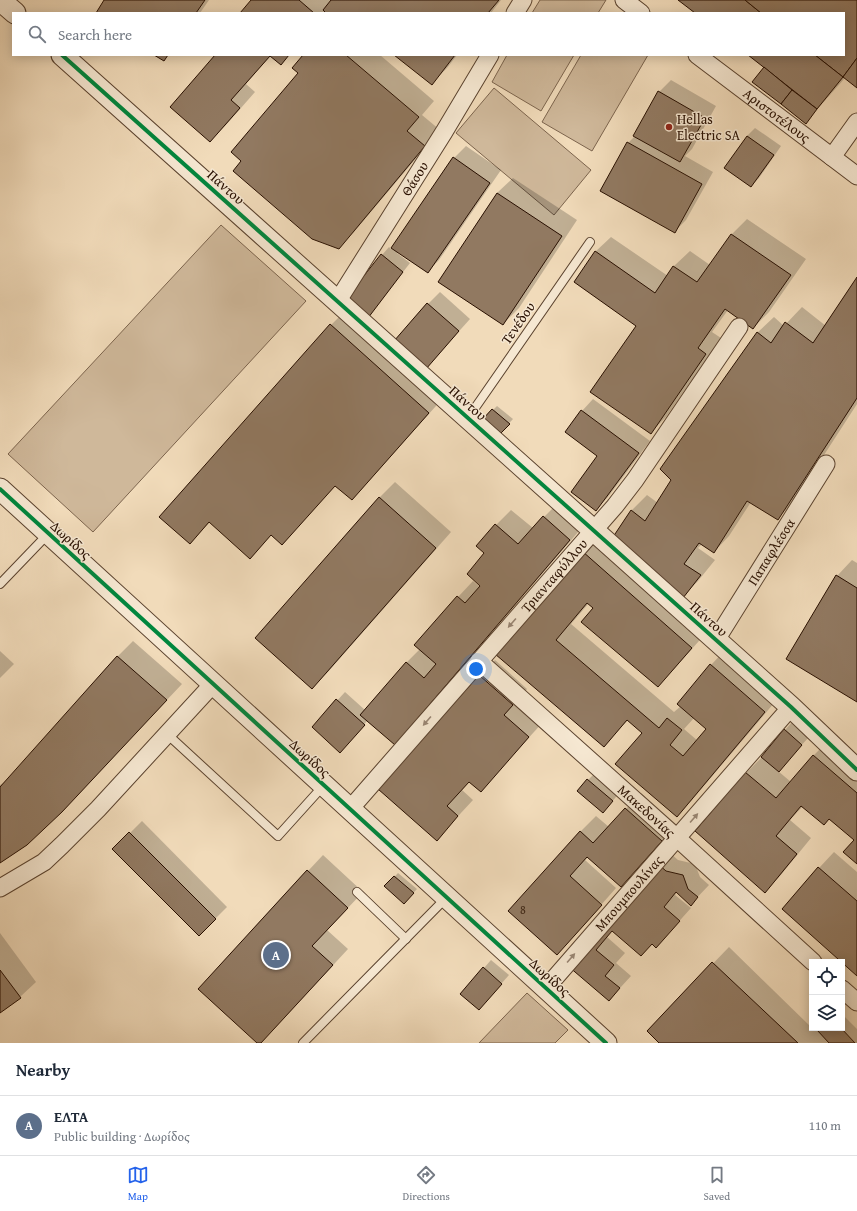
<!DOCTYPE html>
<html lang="en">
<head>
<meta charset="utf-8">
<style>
  :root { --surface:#fff; --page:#f6f6f7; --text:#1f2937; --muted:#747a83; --line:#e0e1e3; --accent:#2563eb }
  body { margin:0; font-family:"Gentium Book Plus",serif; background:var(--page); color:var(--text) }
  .controls { position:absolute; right:12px; bottom:12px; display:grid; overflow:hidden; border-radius:0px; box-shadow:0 2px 10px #0003 }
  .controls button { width:36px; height:36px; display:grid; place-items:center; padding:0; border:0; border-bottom:1px solid var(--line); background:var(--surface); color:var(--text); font:20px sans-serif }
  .you { position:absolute; left:476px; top:669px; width:14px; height:14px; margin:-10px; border:3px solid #fff; border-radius:50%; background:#1a73e8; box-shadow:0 0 0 6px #1a73e833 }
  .badge { display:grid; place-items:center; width:26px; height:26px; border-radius:50%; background:var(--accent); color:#fff; font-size:13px; font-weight:700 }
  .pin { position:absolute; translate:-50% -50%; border:2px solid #fff; box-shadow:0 1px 4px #0006 }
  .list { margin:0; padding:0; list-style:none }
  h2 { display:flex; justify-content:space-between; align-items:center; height:52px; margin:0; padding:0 16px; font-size:17px }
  h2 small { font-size:13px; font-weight:400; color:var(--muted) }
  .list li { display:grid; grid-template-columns:26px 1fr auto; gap:12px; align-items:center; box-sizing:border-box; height:60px; padding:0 16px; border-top:1px solid var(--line) }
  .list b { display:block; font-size:15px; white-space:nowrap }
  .list p { margin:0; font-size:13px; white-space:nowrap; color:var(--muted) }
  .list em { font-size:13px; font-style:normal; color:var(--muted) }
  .icon { flex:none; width:22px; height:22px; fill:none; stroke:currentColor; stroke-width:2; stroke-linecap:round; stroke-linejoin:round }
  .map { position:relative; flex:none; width:857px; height:1043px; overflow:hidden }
  .search { position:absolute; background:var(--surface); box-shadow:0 2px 10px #0003; left:12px; right:12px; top:12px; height:44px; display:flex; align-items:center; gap:10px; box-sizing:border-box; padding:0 14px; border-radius:0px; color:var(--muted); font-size:15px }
  .sheet { height:112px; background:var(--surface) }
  nav { display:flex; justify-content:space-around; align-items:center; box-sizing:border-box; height:56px; border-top:1px solid var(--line); background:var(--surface); font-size:11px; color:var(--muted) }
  nav a { display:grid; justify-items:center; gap:2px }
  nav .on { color:var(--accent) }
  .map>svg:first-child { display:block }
  .green { fill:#cfb89a; stroke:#7c644d }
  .shadow { fill:#0003; fill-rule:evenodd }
  .building { fill:#917961; stroke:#280f00 }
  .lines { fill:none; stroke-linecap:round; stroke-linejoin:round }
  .service-casing { stroke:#5a422e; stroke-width:10 }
  .minor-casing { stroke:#5a422e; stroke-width:19 }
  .tertiary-casing { stroke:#5a422e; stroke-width:23 }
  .service { stroke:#f6e8d2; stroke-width:8 }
  .minor { stroke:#f6e8d2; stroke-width:17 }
  .tertiary { stroke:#f6e8d2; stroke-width:21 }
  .cycleway-casing { stroke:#f6e8d2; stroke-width:6 }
  .cycleway { stroke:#00873e; stroke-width:4 }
  .oneway { fill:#998674 }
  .poi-dot { fill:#8f2418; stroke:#f6e8d2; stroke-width:1.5 }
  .labels { text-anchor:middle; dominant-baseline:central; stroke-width:3; stroke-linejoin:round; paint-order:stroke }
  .number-label { font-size:12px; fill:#422a18 }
  .street-label { font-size:14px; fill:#280f00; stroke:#f6e8d2 }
  .poi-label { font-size:14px; fill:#280f00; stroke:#f6e8d2; text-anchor:start }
</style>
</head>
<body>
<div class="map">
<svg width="857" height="1043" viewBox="0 0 857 1043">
  <rect width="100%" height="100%" fill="#f1dbba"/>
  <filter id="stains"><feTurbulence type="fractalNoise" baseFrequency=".005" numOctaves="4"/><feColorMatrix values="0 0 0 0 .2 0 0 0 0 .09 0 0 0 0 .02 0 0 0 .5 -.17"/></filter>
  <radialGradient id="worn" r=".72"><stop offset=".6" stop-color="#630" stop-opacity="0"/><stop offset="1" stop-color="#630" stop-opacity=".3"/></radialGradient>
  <!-- green -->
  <g class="green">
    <path d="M540,0H606L598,13H532Z"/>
    <path d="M507,55H574L541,111L492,82Z"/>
    <path d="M581,55H648L592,151L542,122Z"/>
    <path d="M494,88L591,170L554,215L456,133Z"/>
    <path d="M221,225L306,301L93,532L8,454Z"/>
    <path d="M527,993L568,1030L555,1043H479Z"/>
  </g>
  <!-- shadow -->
  <g class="shadow">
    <path d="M106,0H209L200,13H97Z"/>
    <path d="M252,0H501L491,13H241Z"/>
    <path d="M680,0H857V87L845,78L806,122L765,67L750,55H844V13H696Z"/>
    <path d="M216,55H289H271L246,84L255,92L226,125L210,140Z"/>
    <path d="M304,55H380L434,101L422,115L440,130L354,232L338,247L243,161L299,73Z"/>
    <path d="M396,55H457L447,68L432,83Z"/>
    <path d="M671,80L716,106L692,149L685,156L713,172L686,220L675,231L628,143L635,136L659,92Z"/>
    <path d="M755,128L781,146L759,178L751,186L725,168L747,136Z"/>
    <path d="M466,146L501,170L439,260L427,272L398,252L397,253L410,263L375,308L368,316L382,255L389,247L391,249L454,158Z"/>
    <path d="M513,178L577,220L519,308L503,324L497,193Z"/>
    <path d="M747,219L806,259L769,312L753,328L728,310L712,332L721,338L666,417L651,432L638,325L595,252L611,237L668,276L674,266L690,251L710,265L732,234Z"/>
    <path d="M857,279V404L793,503L778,518L751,502L729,536L714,552L702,544L698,548L715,560L698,581L683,596L615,536L632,510L647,495L658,503L672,480L661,469L758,332L774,317L784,326L802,307L826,326Z"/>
    <path d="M440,292L470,319L426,368L428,304Z"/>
    <path d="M346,310L444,397L367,483L352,499L336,485L282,544L272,534L250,557L210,522L190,543L331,325Z"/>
    <path d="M593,399L650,441L608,497L596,509L599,455L582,411Z"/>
    <path d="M497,406L513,419L503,430L483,420Z"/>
    <path d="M395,482L451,532L328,672L312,687L379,498Z"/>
    <path d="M559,502L585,524L410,728L395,743L368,720L348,743L313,727L345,692L365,710L407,662L420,649L458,597L473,581L480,587L486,553L496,525L511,510L533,528Z"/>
    <path d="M598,536L707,632L673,670L658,686L594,607L589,603L571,624L674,712L681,706L678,704L711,665L726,649L780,696L692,800L677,816L643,732L628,720L604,745L496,654ZM694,718L708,729L698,741L684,729Z"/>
    <path d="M852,560L857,563V701L837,576Z"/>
    <path d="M133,641L182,684L66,807L0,862V785L8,780L118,656Z"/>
    <path d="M0,651L14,664L0,678Z"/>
    <path d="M495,660L527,689L519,699L544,721L481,790L470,781L462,790L473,800L436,840L480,676Z"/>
    <path d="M792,722L809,737L778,771L791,782L814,755L829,740L857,764V863L855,840L829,818L803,806L790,820L811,838L780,876L765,891L697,831L746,773L762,757Z"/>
    <path d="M596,772L620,792L611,803L588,780Z"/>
    <path d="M641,793L677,825L621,886L588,857L585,860L616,888L572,938L510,911L581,831L596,816L609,827Z"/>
    <path d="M142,821L227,907L199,935L114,849Z"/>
    <path d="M834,852L857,872V975L819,868Z"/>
    <path d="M670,853L678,860L695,864L700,877L709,885L691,904L677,892L675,895L691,908L656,947L652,943L613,930L607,937L625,953L616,963L631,976L609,1000L570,966Z"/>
    <path d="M323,855L363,892L327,930L348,949L275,1028L258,1043L308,871Z"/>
    <path d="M398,873L417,889L404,903L386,886Z"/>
    <path d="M0,933L36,982L20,997L0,1012Z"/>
    <path d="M729,947L812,1028L817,1031L820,1028H842V1014L857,1029V1043H661L648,1031Z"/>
    <path d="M491,960L509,975L486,1001L484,968Z"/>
  </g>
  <!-- building -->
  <g class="building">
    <path d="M104,0H205L196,13H96Z"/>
    <path d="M251,0H299L314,13H240Z"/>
    <path d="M331,0H499L488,13H326L323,10Z"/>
    <path d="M678,0H745L761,13H695Z"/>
    <path d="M745,0H857V58L843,77L815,55H844V13H761Z"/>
    <path d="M154,55H168L164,61Z"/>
    <path d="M215,55H289L281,65L270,56L231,100L240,108L210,142L170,107Z"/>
    <path d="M303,55H346L419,117L407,131L425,146L339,249L312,239L233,171L241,161L231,152L298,73L292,68Z"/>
    <path d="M394,55H455L432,85Z"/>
    <path d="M748,55H815L843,77L817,109Z"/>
    <path d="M857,58V88L843,77Z"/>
    <path d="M764,67L792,90L781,104L752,82Z"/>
    <path d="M792,90L817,109L806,124L781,104Z"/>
    <path d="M658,91L705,118L680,162L633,136Z"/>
    <path d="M747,136L774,155L751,187L724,168Z"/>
    <path d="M627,142L702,184L675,233L600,191Z"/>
    <path d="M453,157L490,183L428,273L391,248Z"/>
    <path d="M497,193L562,236L503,325L438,282Z"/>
    <path d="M731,234L791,275L753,329L725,309L698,348L706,354L651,434L590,392L636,326L574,282L595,251L655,293L673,266L697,282Z"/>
    <path d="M381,254L403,272L368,318L345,300Z"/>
    <path d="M857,277V398L778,520L747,501L714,553L699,543L684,564L701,575L683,598L613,537L631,510L645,521L671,480L660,469L757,332L771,343L785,322L813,343Z"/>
    <path d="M427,303L459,331L426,369L394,341Z"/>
    <path d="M330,324L429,413L352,500L335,486L282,545L271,535L250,559L209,522L190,544L159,517Z"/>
    <path d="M492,409L510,424L499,435L482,420Z"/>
    <path d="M581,410L639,453L596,511L571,492L597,456L565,432Z"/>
    <path d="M379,497L436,548L312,689L255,638Z"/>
    <path d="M543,516L570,540L395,745L360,715L406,662L424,678L436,664L414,645L457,596L465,603L480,586L467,574L484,553L476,546L495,524L518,544Z"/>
    <path d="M582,551L692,648L658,687L581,622L593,608L587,603L556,640L659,728L667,718L682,730L670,745L683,756L706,729L677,704L710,664L765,712L677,817L615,764L642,733L627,720L604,747L495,654Z"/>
    <path d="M836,575L857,588V702L786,659Z"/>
    <path d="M117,656L167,700L62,812L27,845L0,863V787Z"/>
    <path d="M479,675L513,705L504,715L529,737L481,792L469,782L447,806L458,816L437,841L378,789Z"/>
    <path d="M336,699L365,725L340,753L312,727Z"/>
    <path d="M784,729L802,745L779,772L761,757Z"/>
    <path d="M813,755L857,793V864L843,852L854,840L829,819L824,825L801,806L776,836L797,854L765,893L695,831L745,772L776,798Z"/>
    <path d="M587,779L613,801L603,813L577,791Z"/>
    <path d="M625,808L662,841L621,887L587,857L570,876L602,905L557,955L508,911L580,831L593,843Z"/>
    <path d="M129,832L216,919L199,936L112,849Z"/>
    <path d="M658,864L666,871L683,875L688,889L698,897L691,906L676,892L664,907L680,921L656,948L652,944L641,956L612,931L596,950L614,965L605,976L620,988L609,1001L568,966Z"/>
    <path d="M818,867L857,901V976L782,909Z"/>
    <path d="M307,870L348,908L312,946L333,965L261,1043H257L198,989Z"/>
    <path d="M394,876L414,893L404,904L384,886Z"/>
    <path d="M712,962L798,1043H659L647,1031Z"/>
    <path d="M483,967L502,984L479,1010L460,994Z"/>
    <path d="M0,970L21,998L0,1013Z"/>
    <path d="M819,1028H841L855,1043H829L817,1030Z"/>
  </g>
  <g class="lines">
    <defs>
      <g id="service">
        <path d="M468,418L590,242"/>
        <path d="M0,584L48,534"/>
        <path d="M167,734L278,836L324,785"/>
        <path d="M357,892L406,939"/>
        <path d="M303,1043L446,898"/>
      </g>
      <g id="minor">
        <path d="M624,0L641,13"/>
        <path d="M515,13L523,0"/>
        <path id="s1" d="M697,55L857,176"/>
        <path d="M832,157L857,122"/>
        <path id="s2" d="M337,302L444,132L490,55"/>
        <path id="s3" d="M716,640L826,464"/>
        <path id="s4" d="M479,661L677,838L813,962"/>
        <path id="s5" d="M350,809L615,506L635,480L739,327"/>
        <path d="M0,888L44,862L62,845L98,809L213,684"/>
        <path id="s6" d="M546,988L791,707"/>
        <path d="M842,989L857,1002"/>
      </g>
      <g id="tertiary">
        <path d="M0,0L15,13"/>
        <path d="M62,55L791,707L857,770"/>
        <path d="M0,489L606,1043"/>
      </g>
    </defs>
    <!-- service casing -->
    <use href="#service" class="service-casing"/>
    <!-- minor casing -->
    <use href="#minor" class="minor-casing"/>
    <!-- tertiary casing -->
    <use href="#tertiary" class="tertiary-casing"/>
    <!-- service -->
    <use href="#service" class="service"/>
    <!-- minor -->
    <use href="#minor" class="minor"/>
    <!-- tertiary -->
    <use href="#tertiary" class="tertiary"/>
    <defs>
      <g id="cycleway">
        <path d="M62,55L791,707L857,770"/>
        <path d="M0,489L606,1043"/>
      </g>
    </defs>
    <!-- cycleway casing -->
    <use href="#cycleway" class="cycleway-casing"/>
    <!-- cycleway -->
    <use href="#cycleway" class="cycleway"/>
  </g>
  <!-- one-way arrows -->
  <defs><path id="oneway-solid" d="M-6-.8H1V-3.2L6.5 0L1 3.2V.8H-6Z"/></defs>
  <g class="oneway">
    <use href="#oneway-solid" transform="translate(512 623) rotate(131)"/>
    <use href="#oneway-solid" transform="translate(427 721) rotate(131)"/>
    <use href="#oneway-solid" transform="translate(694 818) rotate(-49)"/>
    <use href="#oneway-solid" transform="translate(571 958) rotate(-49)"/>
  </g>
  <!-- markers -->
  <circle class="poi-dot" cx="669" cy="127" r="4"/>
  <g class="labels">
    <!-- number labels -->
    <g class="number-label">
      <text x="523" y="909">8</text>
    </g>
    <!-- street labels -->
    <g class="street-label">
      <text stroke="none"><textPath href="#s1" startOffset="100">Αριστοτέλους</textPath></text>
      <text stroke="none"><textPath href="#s2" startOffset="146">Θάσου</textPath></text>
      <text transform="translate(226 187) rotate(42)">Πάντου</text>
      <text transform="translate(518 323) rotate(-55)">Τενέδου</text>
      <text transform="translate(468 403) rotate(42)">Πάντου</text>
      <text transform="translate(71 540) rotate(42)">Δωρίδος</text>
      <text stroke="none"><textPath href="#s3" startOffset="104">Παπαφλέσσα</textPath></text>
      <text stroke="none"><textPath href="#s5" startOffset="310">Τριανταφύλλου</textPath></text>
      <text transform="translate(709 619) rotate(42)">Πάντου</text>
      <text transform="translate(310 758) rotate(42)">Δωρίδος</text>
      <text stroke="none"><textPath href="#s4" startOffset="225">Μακεδονίας</textPath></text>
      <text stroke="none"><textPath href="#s6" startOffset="126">Μπουμπουλίνας</textPath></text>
      <text transform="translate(550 977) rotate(42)">Δωρίδος</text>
    </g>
    <!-- poi labels -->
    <g class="poi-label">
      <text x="677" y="119">Hellas<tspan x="677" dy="16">Electric SA</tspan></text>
    </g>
  </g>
  <rect width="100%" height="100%" filter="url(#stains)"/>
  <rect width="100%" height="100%" fill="url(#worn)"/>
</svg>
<div class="controls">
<button><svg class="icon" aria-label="locate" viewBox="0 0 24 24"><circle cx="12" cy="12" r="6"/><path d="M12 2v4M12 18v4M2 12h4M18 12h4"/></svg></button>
<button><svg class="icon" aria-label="layers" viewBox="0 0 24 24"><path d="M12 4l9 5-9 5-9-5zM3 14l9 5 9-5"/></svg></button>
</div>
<div class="you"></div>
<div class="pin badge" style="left:276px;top:955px;background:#5c6f8a">A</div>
<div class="search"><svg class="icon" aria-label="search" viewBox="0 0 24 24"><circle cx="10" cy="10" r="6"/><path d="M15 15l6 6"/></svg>Search here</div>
</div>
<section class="sheet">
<h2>Nearby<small></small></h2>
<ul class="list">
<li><span class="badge" style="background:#5c6f8a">A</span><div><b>ΕΛΤΑ</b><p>Public building · Δωρίδος</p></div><em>110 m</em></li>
</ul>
</section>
<nav>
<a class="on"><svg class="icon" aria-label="map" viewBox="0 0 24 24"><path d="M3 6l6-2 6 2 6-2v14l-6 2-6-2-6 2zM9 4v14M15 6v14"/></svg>Map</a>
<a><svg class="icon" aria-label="directions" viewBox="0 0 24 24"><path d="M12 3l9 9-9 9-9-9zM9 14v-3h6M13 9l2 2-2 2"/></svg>Directions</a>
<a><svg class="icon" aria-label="saved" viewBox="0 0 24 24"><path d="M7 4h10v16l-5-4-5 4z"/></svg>Saved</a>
</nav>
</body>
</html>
